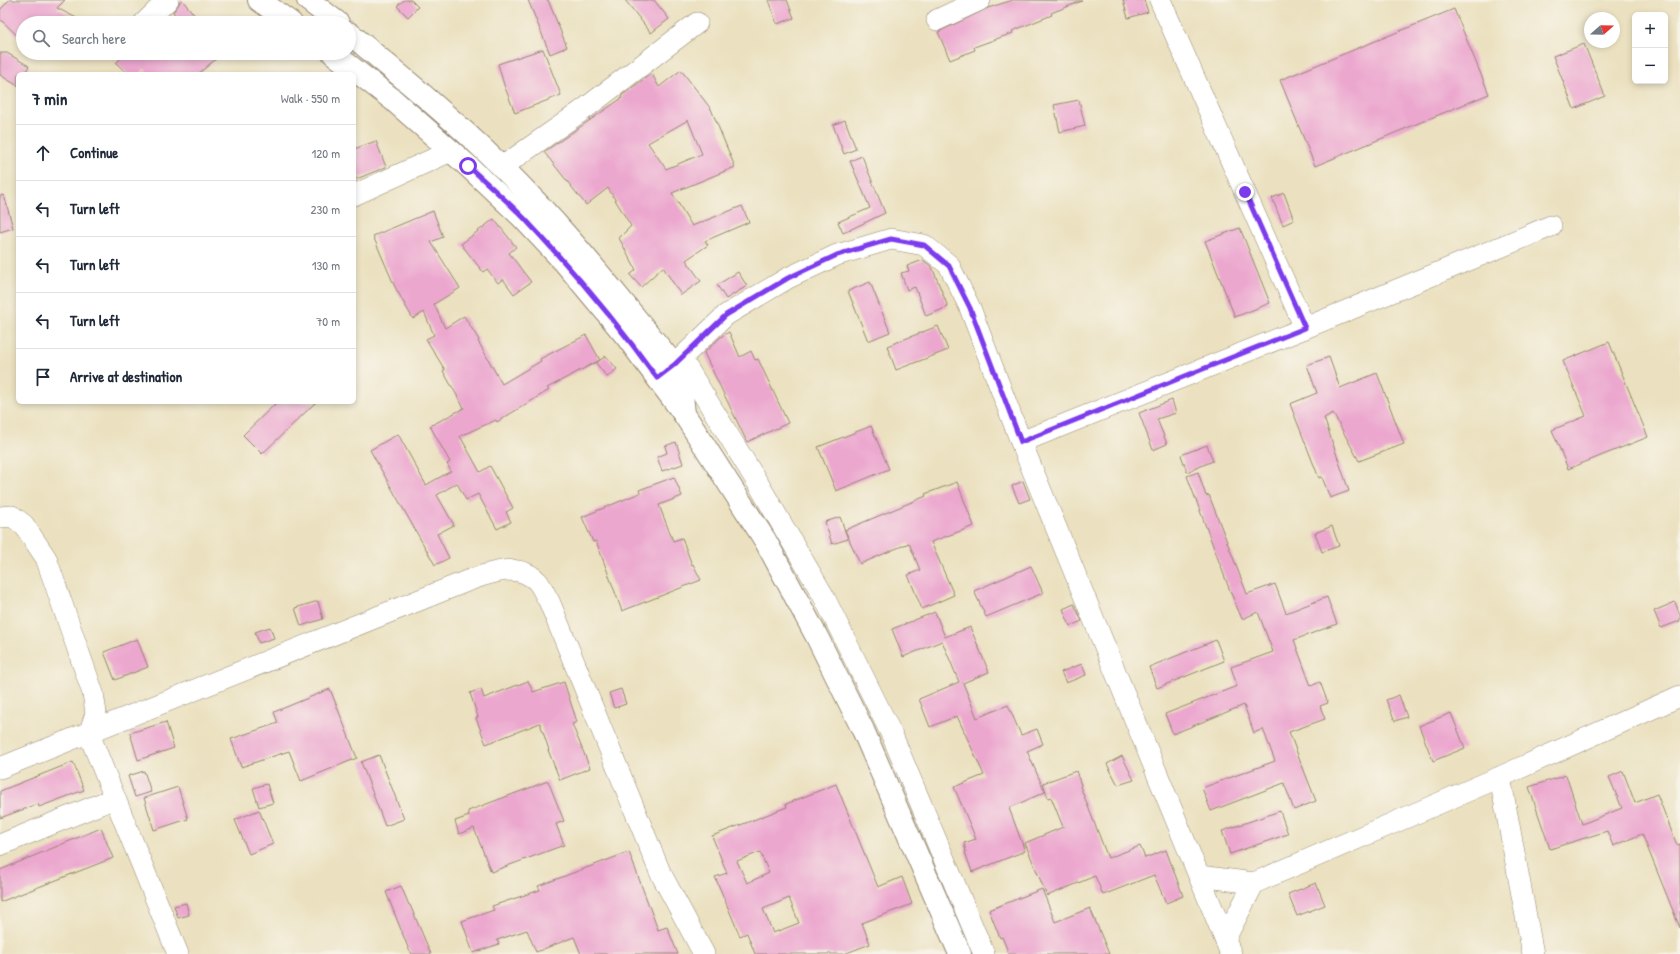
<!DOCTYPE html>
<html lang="en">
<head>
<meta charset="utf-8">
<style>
  :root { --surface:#fff; --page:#f6f6f7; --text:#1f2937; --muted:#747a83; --line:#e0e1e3 }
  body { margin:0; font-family:"Patrick Hand",sans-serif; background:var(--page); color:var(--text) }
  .controls { position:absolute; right:12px; top:12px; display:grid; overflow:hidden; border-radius:6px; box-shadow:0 2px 6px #0003 }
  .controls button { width:36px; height:36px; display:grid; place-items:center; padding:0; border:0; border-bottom:1px solid var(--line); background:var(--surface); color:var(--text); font:20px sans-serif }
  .compass { position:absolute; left:1584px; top:12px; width:36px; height:36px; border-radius:50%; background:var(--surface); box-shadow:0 2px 6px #0003; rotate:70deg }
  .stop { position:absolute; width:12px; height:12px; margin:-9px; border:3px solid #7c3aed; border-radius:50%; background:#fff }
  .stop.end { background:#7c3aed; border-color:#fff; box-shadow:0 1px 4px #0008 }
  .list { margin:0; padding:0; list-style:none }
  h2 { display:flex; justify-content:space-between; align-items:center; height:52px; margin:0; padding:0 16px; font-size:17px }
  h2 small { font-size:13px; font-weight:400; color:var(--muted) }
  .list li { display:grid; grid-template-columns:26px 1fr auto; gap:12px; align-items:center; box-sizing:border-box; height:56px; padding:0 16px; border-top:1px solid var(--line) }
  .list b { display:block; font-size:15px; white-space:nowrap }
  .list em { font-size:13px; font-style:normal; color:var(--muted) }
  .icon { flex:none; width:22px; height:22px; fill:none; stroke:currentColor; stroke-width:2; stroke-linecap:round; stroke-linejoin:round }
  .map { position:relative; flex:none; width:1680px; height:954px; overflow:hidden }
  .search { position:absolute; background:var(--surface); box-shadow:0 2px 6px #0003; left:16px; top:16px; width:340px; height:44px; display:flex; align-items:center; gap:10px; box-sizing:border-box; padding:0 14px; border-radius:22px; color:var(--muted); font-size:15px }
  .panel { position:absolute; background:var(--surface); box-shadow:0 2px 6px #0003; left:16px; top:72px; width:340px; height:332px; border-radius:6px }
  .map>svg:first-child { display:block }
  .building { fill:#eca7cf; fill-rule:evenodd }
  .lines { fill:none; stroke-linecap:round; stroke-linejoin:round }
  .minor-casing { stroke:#93866f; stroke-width:22 }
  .major-casing { stroke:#93866f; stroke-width:24 }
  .minor { stroke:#fff; stroke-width:21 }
  .major { stroke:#fff; stroke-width:22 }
  .route { stroke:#7c3aed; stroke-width:5 }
</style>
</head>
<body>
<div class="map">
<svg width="1680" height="954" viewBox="0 0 1680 954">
  <rect width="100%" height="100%" fill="#f7f3e8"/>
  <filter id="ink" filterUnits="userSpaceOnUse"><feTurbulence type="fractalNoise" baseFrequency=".025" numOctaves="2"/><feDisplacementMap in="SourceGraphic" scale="8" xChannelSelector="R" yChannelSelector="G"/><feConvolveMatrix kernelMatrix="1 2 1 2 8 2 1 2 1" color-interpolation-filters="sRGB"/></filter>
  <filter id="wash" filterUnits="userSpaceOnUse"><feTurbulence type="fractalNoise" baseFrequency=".012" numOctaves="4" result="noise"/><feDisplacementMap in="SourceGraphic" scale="16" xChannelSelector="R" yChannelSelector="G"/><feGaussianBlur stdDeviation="0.9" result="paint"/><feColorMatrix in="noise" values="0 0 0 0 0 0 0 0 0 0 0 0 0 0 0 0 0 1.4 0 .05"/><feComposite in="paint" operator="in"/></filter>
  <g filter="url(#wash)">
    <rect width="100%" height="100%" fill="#ebe1c0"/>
    <g id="blocks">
      <!-- building -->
      <g class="building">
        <path d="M9,0H65L57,8L86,23H23V41L0,19V10Z"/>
        <path d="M182,0L201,23H182L173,12L179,4L180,1Z"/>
        <path d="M404,0H411L418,7L408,17L397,6Z"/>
        <path d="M528,0H548L567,47L550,54Z"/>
        <path d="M625,0H654L669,19L651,33Z"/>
        <path d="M768,0H787L794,18L777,24Z"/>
        <path d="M1013,0L1082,1L1051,13L1052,15L1012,31L1013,33L974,47L975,50L950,60L938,32L988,8Z"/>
        <path d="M1123,0H1144L1148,12L1128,18Z"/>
        <path d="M1454,9L1489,94L1315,166L1280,80Z"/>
        <path d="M1584,44L1605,96L1574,109L1553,56Z"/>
        <path d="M543,49L561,95L515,113L504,85L498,64Z"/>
        <path d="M0,53H7L29,66L25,74H18V86L0,75Z"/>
        <path d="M126,53H223L198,74H150L144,69L139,74H128L116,63Z"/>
        <path d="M681,70L711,109L735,167L672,193L692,226L742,206L749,222L705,241L708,245L686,260L701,281L681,295L663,267L641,287L630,275L636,270L619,238L631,226L608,188L586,205L544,152L622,98L621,96L648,76L652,74L659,87ZM688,120L702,154L666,169L648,143Z"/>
        <path d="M1079,100L1085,126L1060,132L1054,105Z"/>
        <path d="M845,120L856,149L844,154L833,125Z"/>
        <path d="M376,141L386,167L354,180V149Z"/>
        <path d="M862,156L885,213L843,233L838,222L870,208L850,161Z"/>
        <path d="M1284,193L1294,220L1283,225L1272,198Z"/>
        <path d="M4,195L13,228L0,232V196Z"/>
        <path d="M433,211L443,237L431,242L460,288L434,304L445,328L464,316L479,340L478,341L502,384L541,361L540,359L586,335L600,360L547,388L549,390L497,422L496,420L460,436L480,472L490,466L513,508L506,512L511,522L497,529L478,494L466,500L457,483L437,495L454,525L437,534L449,558L435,565L370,450L398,434L426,485L451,471L447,464L450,462L430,426L464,408L443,371L445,370L426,339L434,335L424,312L413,319L395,287L373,236Z"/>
        <path d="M494,219L516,247L509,253L531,282L514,294L503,279L498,283L487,269L483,272L461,244Z"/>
        <path d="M1240,228L1270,303L1235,317L1205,241Z"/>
        <path d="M923,260L932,267L948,307L926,316L915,287L907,290L901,273L909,271L907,266Z"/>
        <path d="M738,272L747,286L726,299L717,285Z"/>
        <path d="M870,282L890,332L868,341L848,291Z"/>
        <path d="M938,326L948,350L896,370L887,346Z"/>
        <path d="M729,332L740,357L751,351L755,360L758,359L788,423L747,442L704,353L722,336Z"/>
        <path d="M1609,342L1648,437L1568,469L1552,430L1586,416L1563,361Z"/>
        <path d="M606,356L617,369L607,377L596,363Z"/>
        <path d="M1329,357L1340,388L1377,373L1404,444L1359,461L1333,413L1324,418L1349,491L1330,498L1322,477L1319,478L1290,404L1317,393L1307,365Z"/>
        <path d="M1172,400L1176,413L1157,419L1167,444L1153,450L1139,413Z"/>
        <path d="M277,402H316L262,454L243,435Z"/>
        <path d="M871,426L889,469L836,491L818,447Z"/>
        <path d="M676,442L683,464L662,471L657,457L667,453L665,446Z"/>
        <path d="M1207,445L1213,461L1187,472L1181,455Z"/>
        <path d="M1198,472L1206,496L1209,495L1247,594L1275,584L1286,613L1327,597L1337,624L1294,640L1311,686L1320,682L1328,703L1320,706L1325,719L1289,732L1316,801L1294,810L1284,783L1211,811L1202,788L1275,761L1263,729L1254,733L1244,705L1173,734L1165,714L1237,686L1231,667L1273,652L1258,612L1242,619L1230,591L1187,476Z"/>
        <path d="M674,477L682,496L659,505L673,541L682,538L692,565L693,564L701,580L622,611L596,541L593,542L582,517L640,493L639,490Z"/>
        <path d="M1023,481L1030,499L1019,503L1012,486Z"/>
        <path d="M957,482L974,526L931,542L954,595L922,609L908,575L920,570L909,543L860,564L845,530L926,496L925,494Z"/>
        <path d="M840,517L848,539L832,544L825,522Z"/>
        <path d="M1332,526L1339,546L1322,552L1315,533Z"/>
        <path d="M1031,566L1043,593L986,617L974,591Z"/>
        <path d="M318,601L323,619L301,626L295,608Z"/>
        <path d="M1675,602L1680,615V621L1661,628L1654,611Z"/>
        <path d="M1074,604L1082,621L1070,626L1063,609Z"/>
        <path d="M935,612L945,637L970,627L989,672L963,683L977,718L1008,705L1021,735L1037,729L1043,744L1027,751L1045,792L1009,808L1025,851L972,872L965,852H966L964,843L976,839L954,787L984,775L957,716L930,727L919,699L959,682L942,641L903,657L892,629Z"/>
        <path d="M270,627L274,638L259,643L255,632Z"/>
        <path d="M137,639L148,667L115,680L104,652Z"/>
        <path d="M1216,640L1224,661L1157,688L1149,667Z"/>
        <path d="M1082,664L1086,675L1066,683L1061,672Z"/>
        <path d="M528,681L533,692L564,682L577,722L572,724L590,768L560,780L548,750H549L540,723L486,744L476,718L478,717L470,693L481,689L484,698Z"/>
        <path d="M330,689L357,758L301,781L289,751L241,767L231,739L278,723L274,712Z"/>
        <path d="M621,689L626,704L614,708L609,693Z"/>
        <path d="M1399,695L1407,717L1395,721L1386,700Z"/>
        <path d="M1451,713L1465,748L1433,761L1419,726Z"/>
        <path d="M166,722L174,748L138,760L130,733Z"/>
        <path d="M379,755L404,819L385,826L361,762Z"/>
        <path d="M1122,756L1134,780L1118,785L1107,764Z"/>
        <path d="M73,762L84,790L39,807L38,804L0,818V791Z"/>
        <path d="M144,771L151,792L135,797L128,776Z"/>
        <path d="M1076,771L1081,785L1080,786L1108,858L1140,846L1145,858L1166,850L1183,896L1166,903L1154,875L1103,895L1095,876L1047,896L1025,843L1063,827L1051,797L1048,798L1043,783Z"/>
        <path d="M1623,771L1635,803L1657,794L1677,845L1680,844V928L1642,834L1613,846L1607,831L1550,849L1529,787L1566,775L1582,824L1622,808L1609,777Z"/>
        <path d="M548,781L564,821L556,824L564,845L491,872L474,828L459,834L455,821L469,816L468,811Z"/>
        <path d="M267,784L273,803L259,807L253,788Z"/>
        <path d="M836,784L878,887L902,877L912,904L862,923L870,944L844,954H755L747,933L740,936L715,877L727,873L712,836L787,807L786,804ZM760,852L769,873L747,883L737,861ZM789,898L799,923L773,933L763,909Z"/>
        <path d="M178,787L188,819L154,830L144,798Z"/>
        <path d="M259,810L273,844L249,854L235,820Z"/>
        <path d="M1280,811L1288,834L1230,854L1222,831Z"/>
        <path d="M101,828L113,858L0,902V870Z"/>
        <path d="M629,852L658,930L667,927L678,954H581L574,937L536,952L527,930L497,940L499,944L473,953L462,921L494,910L492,906L540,890L538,886Z"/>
        <path d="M1316,883L1325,905L1297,916L1288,894Z"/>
        <path d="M401,886L409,905H410L431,954H412L409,950L386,892Z"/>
        <path d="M1042,889L1055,922L1090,908L1109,954H1009L1002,937L1000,938L989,910Z"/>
        <path d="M186,903L189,915L178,918L174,906Z"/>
      </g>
    </g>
  </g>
  <g filter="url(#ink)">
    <use href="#blocks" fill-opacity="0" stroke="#93866f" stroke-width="1"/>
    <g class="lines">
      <defs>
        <g id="minor">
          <path d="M1160,0L1305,328"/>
          <path d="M937,20L980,0"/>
          <path d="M144,23L168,0"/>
          <path d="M502,167L583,110L697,23"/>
          <path d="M354,195L451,151"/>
          <path d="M681,358L759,485L823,595L892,735L984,954"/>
          <path d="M661,375L674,365L726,315L788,278L837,255L891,239L924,245L949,265L970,308L1021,442L1231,954"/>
          <path d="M1021,442L1305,328L1551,226"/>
          <path d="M0,517L12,516L24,525L46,558L93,693L96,713L89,734L178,954"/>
          <path d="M0,768L467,581C490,573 518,561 538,582C542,587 545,595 549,601L660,872L704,954"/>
          <path d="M1500,777L1533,954"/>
          <path d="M0,845L115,798"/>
          <path d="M1199,876L1254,883L1500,777L1680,696"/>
          <path d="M1225,939L1254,883"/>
        </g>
        <g id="major">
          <path d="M259,0L291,23"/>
          <path d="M308,0L338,23"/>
          <path d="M349,33C401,76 453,119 501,166C564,227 618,297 674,365L681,385L684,414"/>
          <path d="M333,53L392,99L468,166L522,217L566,264L626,336L684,414L765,540L817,637L863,730L960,954"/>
        </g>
      </defs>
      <!-- minor casing -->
      <use href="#minor" class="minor-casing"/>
      <!-- major casing -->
      <use href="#major" class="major-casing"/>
      <!-- minor -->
      <use href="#minor" class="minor"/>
      <!-- major -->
      <use href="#major" class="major"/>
    </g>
  </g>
  <g class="lines" filter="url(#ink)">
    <!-- route -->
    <path class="route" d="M468,166C487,183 506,200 524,218C572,269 616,321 657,378L674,365L726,315L788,278L837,255L891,239L924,245L949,266L970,308L1021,442L1305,328L1245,192"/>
  </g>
</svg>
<div class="controls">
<button>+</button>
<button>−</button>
</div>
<svg class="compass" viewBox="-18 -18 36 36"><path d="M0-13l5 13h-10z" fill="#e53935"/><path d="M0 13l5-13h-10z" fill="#747a83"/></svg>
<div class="stop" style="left:468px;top:166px"></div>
<div class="stop end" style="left:1245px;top:192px"></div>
<div class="search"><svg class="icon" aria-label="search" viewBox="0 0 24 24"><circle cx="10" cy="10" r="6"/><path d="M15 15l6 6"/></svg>Search here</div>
<section class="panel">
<h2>7 min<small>Walk · 550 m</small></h2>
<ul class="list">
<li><svg class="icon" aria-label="ahead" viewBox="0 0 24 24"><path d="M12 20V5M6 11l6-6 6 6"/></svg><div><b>Continue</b></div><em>120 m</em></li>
<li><svg class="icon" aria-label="left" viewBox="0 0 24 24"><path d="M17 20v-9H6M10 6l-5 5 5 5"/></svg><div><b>Turn left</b></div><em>230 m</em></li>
<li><svg class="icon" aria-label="left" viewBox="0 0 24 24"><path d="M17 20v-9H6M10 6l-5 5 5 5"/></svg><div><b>Turn left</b></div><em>130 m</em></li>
<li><svg class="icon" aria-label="left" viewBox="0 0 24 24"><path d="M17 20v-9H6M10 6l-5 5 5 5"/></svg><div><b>Turn left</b></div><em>70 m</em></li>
<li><svg class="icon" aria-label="arrive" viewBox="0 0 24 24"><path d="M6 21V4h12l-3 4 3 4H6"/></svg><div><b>Arrive at destination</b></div></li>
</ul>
</section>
</div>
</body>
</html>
